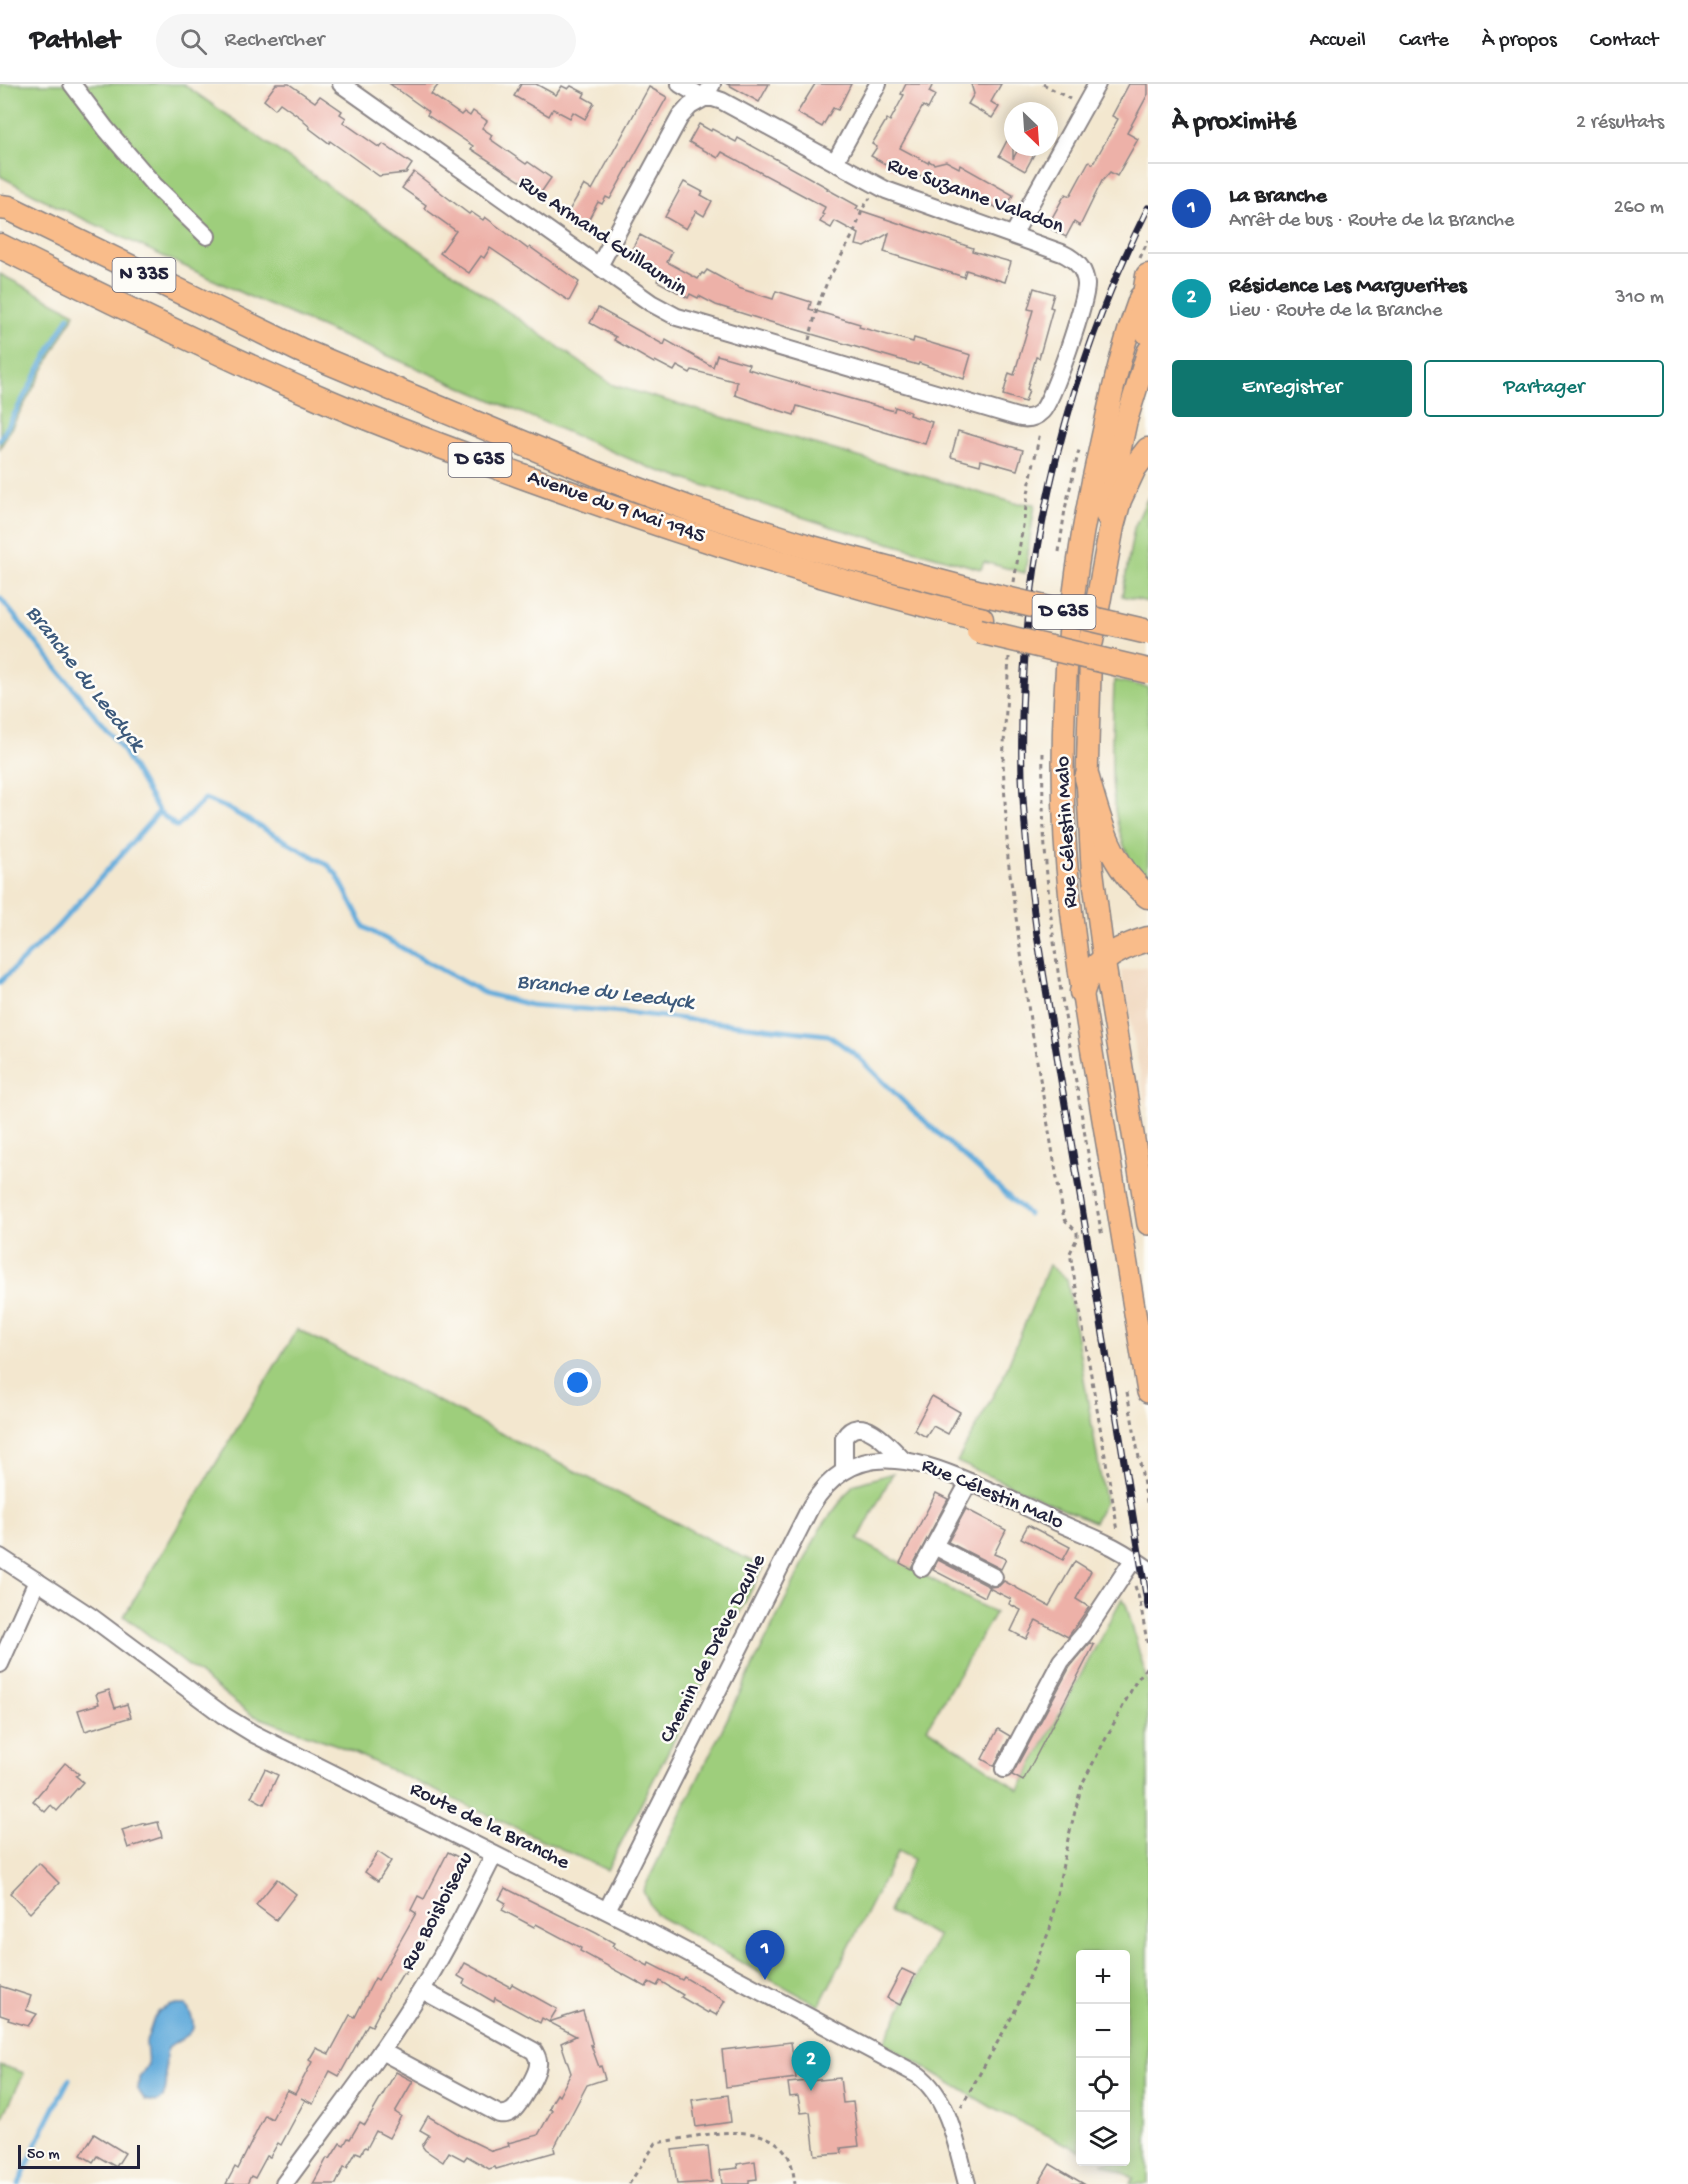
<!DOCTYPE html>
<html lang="fr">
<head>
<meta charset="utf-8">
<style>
  :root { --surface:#fff; --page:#f6f6f6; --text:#202124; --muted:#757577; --line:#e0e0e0; --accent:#0f766e }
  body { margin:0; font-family:"Gochi Hand",sans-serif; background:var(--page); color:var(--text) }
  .controls { position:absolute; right:18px; bottom:18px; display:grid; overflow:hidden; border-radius:6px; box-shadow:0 3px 15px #0003 }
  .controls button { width:54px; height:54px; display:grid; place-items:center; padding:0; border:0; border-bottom:2px solid var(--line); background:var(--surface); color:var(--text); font:30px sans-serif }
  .compass { position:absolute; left:1004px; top:18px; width:54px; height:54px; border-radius:50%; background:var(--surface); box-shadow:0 3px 15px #0003; rotate:155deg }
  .scale { position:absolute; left:18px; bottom:15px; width:122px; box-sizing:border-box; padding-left:6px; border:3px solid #22223b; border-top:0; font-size:16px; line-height:21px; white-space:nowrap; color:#22223b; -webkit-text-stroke:4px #fdfcf7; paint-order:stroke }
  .you { position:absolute; left:578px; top:1299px; width:21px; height:21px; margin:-15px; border:4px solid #fff; border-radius:50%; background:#1a73e8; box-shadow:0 0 0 9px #1a73e833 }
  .badge { display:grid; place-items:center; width:39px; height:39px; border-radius:50%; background:var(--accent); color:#fff; font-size:20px; font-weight:700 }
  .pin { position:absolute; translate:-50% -50px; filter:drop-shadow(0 2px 3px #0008) }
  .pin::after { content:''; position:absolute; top:32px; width:21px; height:18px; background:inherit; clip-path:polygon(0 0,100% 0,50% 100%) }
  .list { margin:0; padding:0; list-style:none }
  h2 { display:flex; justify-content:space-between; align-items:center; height:78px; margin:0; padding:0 24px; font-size:26px }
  h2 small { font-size:20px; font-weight:400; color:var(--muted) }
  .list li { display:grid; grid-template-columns:39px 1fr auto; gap:18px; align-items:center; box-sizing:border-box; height:90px; padding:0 24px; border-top:2px solid var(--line) }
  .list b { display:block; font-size:22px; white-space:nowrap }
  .list p { margin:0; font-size:20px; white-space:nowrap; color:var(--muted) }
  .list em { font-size:20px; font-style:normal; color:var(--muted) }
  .actions { display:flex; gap:12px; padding:18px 24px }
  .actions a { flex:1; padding:14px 0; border:2px solid var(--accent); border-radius:6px; text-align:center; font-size:21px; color:var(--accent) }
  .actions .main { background:var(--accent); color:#fff }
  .icon { flex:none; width:33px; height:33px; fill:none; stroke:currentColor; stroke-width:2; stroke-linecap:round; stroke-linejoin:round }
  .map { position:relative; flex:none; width:1148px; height:2100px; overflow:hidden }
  header { display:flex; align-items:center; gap:36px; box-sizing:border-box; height:84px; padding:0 30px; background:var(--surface); border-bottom:2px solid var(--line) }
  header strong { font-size:28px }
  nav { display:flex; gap:33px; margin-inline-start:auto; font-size:21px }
  .search { width:420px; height:54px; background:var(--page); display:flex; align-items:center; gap:15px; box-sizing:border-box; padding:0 21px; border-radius:33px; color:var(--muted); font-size:22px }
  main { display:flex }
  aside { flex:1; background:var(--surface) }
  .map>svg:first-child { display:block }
  .built { fill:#f0d6bc }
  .green { fill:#9ece7c; stroke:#60785c; stroke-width:1.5 }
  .water { fill:#64acdb; stroke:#43678b; stroke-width:1.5 }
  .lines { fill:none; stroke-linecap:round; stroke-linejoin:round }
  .stream { stroke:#64acdb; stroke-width:5 }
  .building { fill:#edb1a8 }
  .minor-casing { stroke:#8a8485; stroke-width:20 }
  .major-casing { stroke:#8a8485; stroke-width:24 }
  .highway-casing { stroke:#8a8485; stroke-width:27 }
  .path { stroke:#8a8485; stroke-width:3; stroke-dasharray:4.5 4.5; stroke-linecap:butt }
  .minor { stroke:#fff; stroke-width:16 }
  .major { stroke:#f9bc8a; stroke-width:21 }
  .highway { stroke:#f9bc8a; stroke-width:24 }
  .rail-casing { stroke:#22223b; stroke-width:7 }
  .rail { stroke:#fdfcf7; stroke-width:4.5; stroke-dasharray:14; stroke-linecap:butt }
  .highway-bridge-casing { stroke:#8a8485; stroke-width:27; stroke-linecap:butt }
  .highway-bridge { stroke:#f9bc8a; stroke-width:24 }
  .labels { text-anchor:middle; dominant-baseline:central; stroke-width:5; stroke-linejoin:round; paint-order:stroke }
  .shield { fill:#fdfcf7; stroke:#646373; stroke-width:1.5 }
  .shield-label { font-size:20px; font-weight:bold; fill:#22223b }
  .street-label { font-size:21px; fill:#22223b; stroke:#fdfcf7 }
  .water-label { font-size:22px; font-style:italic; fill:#3c597b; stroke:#fdfcf7 }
</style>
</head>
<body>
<header>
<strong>Pathlet</strong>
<div class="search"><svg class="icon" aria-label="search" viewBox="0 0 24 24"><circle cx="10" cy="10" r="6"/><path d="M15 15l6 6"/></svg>Rechercher</div>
<nav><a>Accueil</a><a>Carte</a><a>À propos</a><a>Contact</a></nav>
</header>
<main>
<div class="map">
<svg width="1148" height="2100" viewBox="0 0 1148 2100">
  <rect width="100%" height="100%" fill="#fdfcf7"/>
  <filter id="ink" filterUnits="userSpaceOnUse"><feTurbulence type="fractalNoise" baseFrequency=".0167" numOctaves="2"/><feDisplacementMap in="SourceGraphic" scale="12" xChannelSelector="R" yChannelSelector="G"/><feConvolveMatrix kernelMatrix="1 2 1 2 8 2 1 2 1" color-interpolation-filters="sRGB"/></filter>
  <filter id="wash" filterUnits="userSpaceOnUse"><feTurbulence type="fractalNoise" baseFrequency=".008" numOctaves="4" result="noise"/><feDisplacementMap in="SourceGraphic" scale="24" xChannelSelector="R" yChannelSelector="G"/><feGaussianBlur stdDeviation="1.35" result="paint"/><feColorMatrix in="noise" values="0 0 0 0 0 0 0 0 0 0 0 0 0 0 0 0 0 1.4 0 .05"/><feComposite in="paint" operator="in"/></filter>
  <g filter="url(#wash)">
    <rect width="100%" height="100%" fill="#f3e7cf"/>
    <!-- built -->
    <path class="built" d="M1148,882V1032L1121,887Z"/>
    <!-- green -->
    <g class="green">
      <path d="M0,0H183L613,301L1015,419L1035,420L1025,489L984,478L981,485L839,445L653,385L248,212L56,122L0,92Z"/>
      <path d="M0,190L75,229L0,364Z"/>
      <path d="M1148,413V518L1122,512L1134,444Z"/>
      <path d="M1114,596L1148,603V795C1143,792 1137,788 1134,783C1103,730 1113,655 1114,596Z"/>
      <path d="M1049,1181L1067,1195L1105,1418L1094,1438L957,1378L1003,1293Z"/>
      <path d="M297,1245L763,1483L607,1786L337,1661L252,1631L124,1532Z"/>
      <path d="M893,1389L858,1456L995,1529L927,1644L1019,1706L1122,1514L1127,1523L1148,1601V2100H1130L1134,2094L1101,2078H1126V1870H1080V2067L996,2026L884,1959L938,1852L888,1828L913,1775L898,1767L819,1922L655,1830L643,1807L820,1445L853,1401Z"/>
      <path d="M0,1981L24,1989L0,2039Z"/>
    </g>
    <!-- water -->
    <path class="water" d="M172,1921H186C210,1962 167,1948 166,1972C164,1988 170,1996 163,2014L156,2018L145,2016L138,2006L139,1994L148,1980L146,1958L154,1934L159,1927Z"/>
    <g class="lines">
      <!-- stream -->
      <g class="stream">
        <path d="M0,356L69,232"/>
        <path d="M0,514L120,662L159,728L57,843L0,898"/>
        <path d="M159,728L177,743L205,715L227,724L328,781L337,791L364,843L484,909L531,921L622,928L828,951L855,970L908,1022L1028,1130"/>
        <path d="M19,2100L41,2050L69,1995"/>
      </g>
    </g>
    <g id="blocks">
      <!-- building -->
      <g class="building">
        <path d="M276,0H289L315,18L320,12L342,27L340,30L346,34L343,38L380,64L383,60L412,80L406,89L379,92L330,57L329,59L309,44L310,43L303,37L304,36L280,19L275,25L264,16Z"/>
        <path d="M390,0H439L431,10L461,31L464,28L470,32L473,27L487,37L482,44L492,51L490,55L526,80L528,78L551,94L540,110L471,65L473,62L427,31L429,28Z"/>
        <path d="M521,0H536L556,11L562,2L568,5L571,2L585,9L583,13L594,19L585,35L573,28L570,34L553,25L549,32L514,12Z"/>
        <path d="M727,0H769L759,18Z"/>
        <path d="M815,0H851L838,26L833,24L822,43L797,29Z"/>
        <path d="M906,0H933L929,8L935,11L928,25L923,22L900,64L928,79L929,77L934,80L946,77L959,84L960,81L1013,111L1004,128L951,98L946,106L914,88L910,94L871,72L877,63L872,60L887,35L890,37L904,11L901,10Z"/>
        <path d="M971,0H1001L991,18L999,23L992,34L968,20L974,10Z"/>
        <path d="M1129,0H1148V10L1127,49L1138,55L1117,92L1110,88L1102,97L1080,142L1074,138L1066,153L1047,143L1063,114L1066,110L1070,112L1089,77L1093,80L1118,35L1112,32Z"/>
        <path d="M649,3L667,13L610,115L606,113L602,120L598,118L583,146L564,135L584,101L592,106Z"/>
        <path d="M699,40L711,47L712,45L736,58L738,54L828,104L827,105L858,122L856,125L973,164L972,167L1011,178L1005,198L966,186L964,193L884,168L889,149L865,163L856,161L859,150L835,137L831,144L820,138L824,131L822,130L825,123L823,122L722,68L718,74L689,58Z"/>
        <path d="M1013,45V75L1019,63H1038L1025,87L999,72Z"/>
        <path d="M414,88L469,130L471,128L483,136L485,133L528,165L530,163L579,198L569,217L490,164L484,174L481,172L469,189L440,169L456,147L424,124L426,121L402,104Z"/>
        <path d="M684,98L703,108L701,111L712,117L704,132L696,127L686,145L665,133Z"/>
        <path d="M640,151L672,168L667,178L698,195L702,189L704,190L707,186L738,203V204L773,215L776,207L811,218L809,225L860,240L859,243L913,258L914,254L971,271L964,295L919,279L918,281L760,235L716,221L699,212L698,214L690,210L688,214L657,197L659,192L651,188L652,186L628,172Z"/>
        <path d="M1034,204L1054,210L1050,223L1053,224L1039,274L1036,273L1027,305L1029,306L1025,318L1003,311L1009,289L1014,291L1031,233L1033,226L1028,225Z"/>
        <path d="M598,224L664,261L666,256L713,283L717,271L749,280L748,285L816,305L894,327L895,323L910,328L909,331L932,338L925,360L797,322L794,331L775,325L735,311L737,298L692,286L690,289L677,282L674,287L655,277L654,279L614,256L616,253L590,239Z"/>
        <path d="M958,347L1023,366L1017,386L981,376L980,381L951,373Z"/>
        <path d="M932,1312L960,1328L948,1350L933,1342L926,1353L914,1346Z"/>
        <path d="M936,1409L948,1415L911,1485L900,1479Z"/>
        <path d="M966,1425L1006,1446L994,1470L1006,1475L1001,1485L948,1458Z"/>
        <path d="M1028,1441L1070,1463L1063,1476L1021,1454Z"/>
        <path d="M938,1476L990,1503L999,1502L1004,1497L1049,1522L1075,1477L1091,1487L1076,1515L1089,1523L1068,1553L1036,1536L1026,1555L1011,1547L1021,1526L1009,1520L1011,1515L989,1504L985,1513L933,1486Z"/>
        <path d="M1090,1559L1094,1561L1023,1697L1012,1691L1070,1583Z"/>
        <path d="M109,1606L115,1624L127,1620L131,1633L85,1647L78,1626L99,1620L96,1610Z"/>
        <path d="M998,1645L1010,1652L994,1682L982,1675Z"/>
        <path d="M65,1679L79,1690L76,1692L83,1698L57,1727L51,1721L45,1728L33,1717Z"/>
        <path d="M265,1685L278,1691L264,1720L251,1713Z"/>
        <path d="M158,1738L162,1753L128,1764L122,1746L145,1739V1741Z"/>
        <path d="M378,1768L391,1777L378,1797L365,1788Z"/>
        <path d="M448,1768L464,1776L461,1783L463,1784L431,1847L405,1890L403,1889L394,1904H392L372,1942L368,1940L339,1992L330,1987L313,2020L301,2014L305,2016L281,2061L278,2059L270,2073L267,2072L255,2094L251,2092L247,2100H226L235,2083L238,2085L265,2031L272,2035L287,2006L295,2010L312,1978L309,1976L316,1964L329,1970L350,1931L355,1933L375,1894L378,1896L416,1829L411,1826L418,1812L424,1815Z"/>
        <path d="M39,1779L59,1799L30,1829L10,1809Z"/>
        <path d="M277,1795L296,1810L276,1836L256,1821Z"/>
        <path d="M505,1804L596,1849L614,1859L612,1862L648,1882L649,1879L682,1896L684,1893L725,1917L716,1931L709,1927L708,1929L681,1913L683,1911L660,1897L657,1902L649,1898L646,1903L580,1867L581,1864L536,1840L534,1843L502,1826L506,1819L499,1815Z"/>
        <path d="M465,1879L510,1903L512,1900L557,1925L549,1938L542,1934L540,1939L495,1914L494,1918L463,1900L465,1896L458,1892Z"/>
        <path d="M902,1885L915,1891L900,1921L887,1914Z"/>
        <path d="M0,1902L31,1912L26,1926L37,1930L28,1942L8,1936L9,1934L0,1931Z"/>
        <path d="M583,1927L593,1962L591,1961L599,1983L601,1982L605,1995L587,2001L554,2064L555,2068L496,2085L495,2083L489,2085L467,2072L464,2076L449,2068L443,2078L425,2066L422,2062L429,2051L420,2046L428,2032L459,2051L492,2067L509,2062L508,2059L538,2051L552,2026L549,2025L552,2018L557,2010L559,2012L571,1989L561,1959L576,1952L549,1938Z"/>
        <path d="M791,1958L796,1994L726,2003L722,1966Z"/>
        <path d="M396,1988L413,1997L395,2028L401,2032L389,2054L376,2047L367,2064L365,2063L361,2070L356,2068L347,2084L344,2083L336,2100H313L327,2074L330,2075L340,2059L344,2061L348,2054L350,2055L360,2038L365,2041Z"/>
        <path d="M840,1994L843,2019L853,2018L859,2062L841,2064L842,2069L815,2071L810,2028L801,2029L798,2012L790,2013L788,1999Z"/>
        <path d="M728,2011L731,2038L696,2043L692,2016Z"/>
        <path d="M94,2050L125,2069L116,2083L97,2072L93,2078L81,2071Z"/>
        <path d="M708,2062L712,2098L677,2100L672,2066Z"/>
        <path d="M755,2077L757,2095L749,2096V2100H722L720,2086L738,2084L737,2080Z"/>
        <path d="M1050,2080L1084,2100H1038Z"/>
      </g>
    </g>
  </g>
  <g filter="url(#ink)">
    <use href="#blocks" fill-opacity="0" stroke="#8a8485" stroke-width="1.5"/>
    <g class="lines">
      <defs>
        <g id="minor">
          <path d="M72,0L106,45L154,101L207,152"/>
          <path d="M341,0L651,219L677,233L695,238L1017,333C1027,336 1035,334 1042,327C1053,316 1087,216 1086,200C1085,185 1075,175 1062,169L886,106L722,17L713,14H704L680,0"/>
          <path d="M835,78L878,0"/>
          <path d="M1013,151L1097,0"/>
          <path d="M599,182L680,33L690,22L704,14L712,0"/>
          <path d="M844,1386V1354C860,1327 890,1362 903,1376"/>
          <path d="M934,1462L994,1493"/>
          <path d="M0,1473L90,1532L223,1631L254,1650L651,1849L918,1991C950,2015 957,2064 967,2100"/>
          <path d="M922,1484L969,1398"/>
          <path d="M0,1580L37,1497"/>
          <path d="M1004,1685L1061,1577L1084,1550L1129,1482"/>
          <path d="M607,1826L811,1422C852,1355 911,1373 972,1399C998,1410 1025,1422 1051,1435C1069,1444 1087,1450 1105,1459C1121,1466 1134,1475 1148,1485"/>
          <path d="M381,1967L499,2030C504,2031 508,2030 512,2027C519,2022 538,1989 538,1980C539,1975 536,1971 534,1967L422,1906"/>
          <path d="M284,2100C331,2036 380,1973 422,1905C449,1862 471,1816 494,1771"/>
        </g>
        <g id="major">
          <path d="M1140,213C1122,262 1111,312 1100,363C1070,492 1058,624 1065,756C1070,838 1084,919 1097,999C1114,1102 1131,1205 1148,1308"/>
          <path d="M1106,431L1126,338L1148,267"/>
          <path d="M1091,558L1087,694L1092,783L1104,876L1148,1140"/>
        </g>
        <g id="highway">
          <path d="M0,123L9,124L300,266L604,393L693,426L812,464L981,509"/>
          <path d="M0,162C106,215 212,267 320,314C386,343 454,367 522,392C673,447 825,496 981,535"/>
          <path d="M1148,192L1141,234L1148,249"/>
          <path d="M1091,557L1112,442L1119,416L1134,384L1148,366"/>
          <path d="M1087,694C1099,738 1111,783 1148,812"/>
          <path d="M1082,908C1089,878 1121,863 1148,855"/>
        </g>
      </defs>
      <!-- minor casing -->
      <use href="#minor" class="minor-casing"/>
      <!-- major casing -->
      <use href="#major" class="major-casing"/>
      <!-- highway casing -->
      <use href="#highway" class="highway-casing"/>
      <!-- path -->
      <g class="path">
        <path d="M1043,0L1070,15"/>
        <path d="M1140,174L1148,156"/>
        <path d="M809,256L818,221L828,196L854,149L863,124L870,114"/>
        <path d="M1059,468L1065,425L1079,366"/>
        <path d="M1014,498L1030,398L1040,348"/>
        <path d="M1009,573L1003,678L1008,775L1030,936L1064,1135L1077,1148V1154L1070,1169L1118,1447"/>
        <path d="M1043,669C1041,749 1049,829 1061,908"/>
        <path d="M1062,914L1102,1153"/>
        <path d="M1127,1308L1148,1423"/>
        <path d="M1135,1502L1140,1518L1148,1563"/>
        <path d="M961,2023L1014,1929L1050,1845L1068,1755L1082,1700L1135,1599L1148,1581"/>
        <path d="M629,2100L656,2059C690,2054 758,2035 783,2065C792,2075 793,2087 795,2100"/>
      </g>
      <!-- minor -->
      <use href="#minor" class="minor"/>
      <!-- major -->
      <use href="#major" class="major"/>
      <!-- highway -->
      <use href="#highway" class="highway"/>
      <defs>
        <path id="rail" d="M1148,124C1060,300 1017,497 1022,693C1024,746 1030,799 1037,851L1148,1523"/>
      </defs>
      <!-- rail casing -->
      <use href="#rail" class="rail-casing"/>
      <!-- rail -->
      <use href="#rail" class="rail"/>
      <defs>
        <g id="highway-bridge">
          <path d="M981,509L1148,548"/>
          <path d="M979,547L1148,587"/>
        </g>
      </defs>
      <!-- highway-bridge casing -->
      <use href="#highway-bridge" class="highway-bridge-casing"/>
      <!-- highway-bridge -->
      <use href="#highway-bridge" class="highway-bridge"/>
    </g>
  </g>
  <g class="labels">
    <!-- shield labels -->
    <g class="shield">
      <rect x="112.5" y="174" width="63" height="34" rx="4.5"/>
      <rect x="448.5" y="359" width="63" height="34" rx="4.5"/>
      <rect x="1032.5" y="511" width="63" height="34" rx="4.5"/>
    </g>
    <g class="shield-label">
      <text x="144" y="191">N 335</text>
      <text x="480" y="376">D 635</text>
      <text x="1064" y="528">D 635</text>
    </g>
    <!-- street labels -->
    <g class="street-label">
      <text transform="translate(975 113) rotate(20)">Rue Suzanne Valadon</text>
      <text transform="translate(602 153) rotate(34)">Rue Armand Guillaumin</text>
      <text transform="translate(616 424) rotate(19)">Avenue du 9 Mai 1945</text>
      <text transform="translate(1068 748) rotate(-93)">Rue Célestin Malo</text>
      <text transform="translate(992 1411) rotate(23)">Rue Célestin Malo</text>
      <text transform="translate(714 1565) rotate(-63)">Chemin de Drève Daulle</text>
      <text transform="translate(489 1743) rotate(26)">Route de la Branche</text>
      <text transform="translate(438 1828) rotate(-62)">Rue Boisloiseau</text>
    </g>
    <!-- water labels -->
    <g class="water-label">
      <text transform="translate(84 595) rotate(52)">Branche du Leedyck</text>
      <text transform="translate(605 909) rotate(7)">Branche du Leedyck</text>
    </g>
  </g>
</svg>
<div class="controls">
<button>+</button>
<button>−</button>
<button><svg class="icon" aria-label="locate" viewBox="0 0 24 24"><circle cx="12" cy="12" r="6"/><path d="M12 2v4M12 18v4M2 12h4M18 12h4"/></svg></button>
<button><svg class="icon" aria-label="layers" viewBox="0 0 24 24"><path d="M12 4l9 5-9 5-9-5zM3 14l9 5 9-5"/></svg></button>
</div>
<svg class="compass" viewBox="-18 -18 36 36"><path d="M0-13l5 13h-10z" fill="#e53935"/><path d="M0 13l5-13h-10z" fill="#757577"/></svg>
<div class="scale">50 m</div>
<div class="you"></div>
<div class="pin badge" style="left:765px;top:1896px;background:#1a4fb4">1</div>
<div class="pin badge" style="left:811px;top:2007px;background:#0f9aa8">2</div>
</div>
<aside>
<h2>À proximité<small>2 résultats</small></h2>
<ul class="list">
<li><span class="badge" style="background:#1a4fb4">1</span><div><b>La Branche</b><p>Arrêt de bus · Route de la Branche</p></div><em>260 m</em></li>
<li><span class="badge" style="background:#0f9aa8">2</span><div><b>Résidence Les Marguerites</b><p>Lieu · Route de la Branche</p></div><em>310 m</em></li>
</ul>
<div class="actions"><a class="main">Enregistrer</a><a>Partager</a></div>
</aside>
</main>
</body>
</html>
